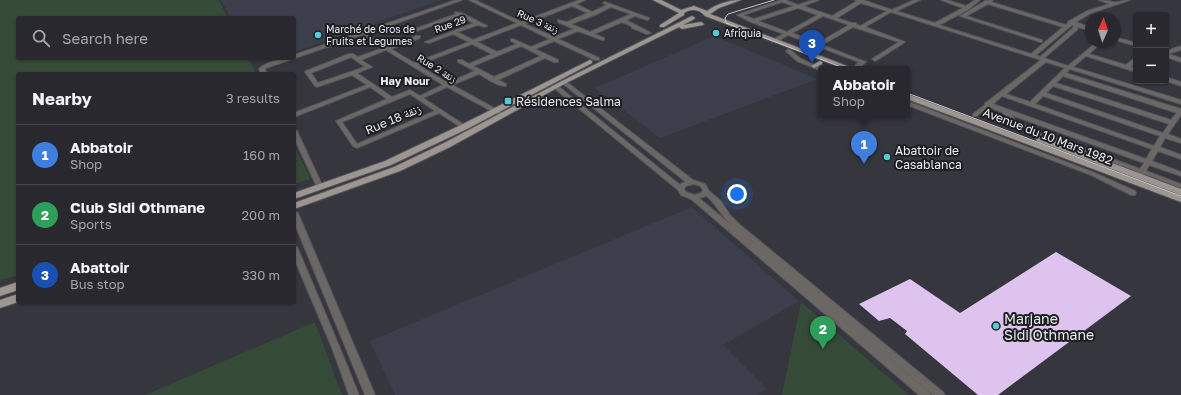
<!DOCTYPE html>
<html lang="en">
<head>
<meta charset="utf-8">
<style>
  :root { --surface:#28282e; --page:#34343a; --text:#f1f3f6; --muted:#a5a6aa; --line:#44444a; --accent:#db2777 }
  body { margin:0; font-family:"Golos Text","Noto Naskh Arabic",sans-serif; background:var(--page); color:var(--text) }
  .controls { position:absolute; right:12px; top:12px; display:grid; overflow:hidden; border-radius:4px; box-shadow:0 1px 3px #0004 }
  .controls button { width:36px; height:36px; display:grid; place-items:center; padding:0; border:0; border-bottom:1px solid var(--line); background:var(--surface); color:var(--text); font:20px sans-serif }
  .compass { position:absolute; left:1085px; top:12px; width:36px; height:36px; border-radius:50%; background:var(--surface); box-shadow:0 1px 3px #0004; rotate:3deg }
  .you { position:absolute; left:737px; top:194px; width:14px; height:14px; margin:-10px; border:3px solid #fff; border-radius:50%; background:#1a73e8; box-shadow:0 0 0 6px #1a73e833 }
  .badge { display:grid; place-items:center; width:26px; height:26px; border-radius:50%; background:var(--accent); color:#fff; font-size:13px; font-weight:700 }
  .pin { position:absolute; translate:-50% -33px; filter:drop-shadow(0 1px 2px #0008) }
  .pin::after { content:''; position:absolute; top:21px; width:14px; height:12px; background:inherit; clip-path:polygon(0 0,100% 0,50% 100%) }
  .popup { position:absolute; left:818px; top:66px; width:92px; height:52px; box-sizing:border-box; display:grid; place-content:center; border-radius:4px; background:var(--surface); filter:drop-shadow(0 1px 3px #0005); font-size:13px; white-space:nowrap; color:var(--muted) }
  .popup b { font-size:15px; color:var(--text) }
  .popup::after { content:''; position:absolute; left:50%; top:100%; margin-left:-8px; border:8px solid transparent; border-top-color:var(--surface) }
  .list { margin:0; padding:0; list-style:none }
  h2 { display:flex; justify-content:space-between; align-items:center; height:52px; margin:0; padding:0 16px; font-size:17px }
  h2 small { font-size:13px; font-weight:400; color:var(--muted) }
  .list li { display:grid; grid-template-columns:26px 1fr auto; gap:12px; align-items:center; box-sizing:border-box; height:60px; padding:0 16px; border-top:1px solid var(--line) }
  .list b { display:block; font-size:15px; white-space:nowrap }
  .list p { margin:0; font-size:13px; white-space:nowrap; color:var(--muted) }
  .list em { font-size:13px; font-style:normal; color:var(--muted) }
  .icon { flex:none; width:22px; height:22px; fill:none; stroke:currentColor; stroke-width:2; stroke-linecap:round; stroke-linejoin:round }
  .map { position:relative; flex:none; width:1181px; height:395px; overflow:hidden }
  .search { position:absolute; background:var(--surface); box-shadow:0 1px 3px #0004; left:16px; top:16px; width:280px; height:44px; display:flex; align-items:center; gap:10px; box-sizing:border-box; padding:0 14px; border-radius:4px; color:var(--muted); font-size:15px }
  .panel { position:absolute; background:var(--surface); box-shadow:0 1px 3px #0004; left:16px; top:72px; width:280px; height:232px; border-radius:4px }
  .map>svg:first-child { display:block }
  .built { fill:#3d3e4c }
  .green { fill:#354a37 }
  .building { fill:#ddc3ed }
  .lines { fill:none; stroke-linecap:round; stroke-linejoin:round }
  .minor-casing { stroke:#52535a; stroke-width:2 }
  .major-casing { stroke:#52535a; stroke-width:2 }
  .minor { fill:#6a6764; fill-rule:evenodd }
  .major { fill:#9d9690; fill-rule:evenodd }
  .tram { stroke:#c7c8ce; stroke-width:1 }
  .poi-dot { fill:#52ccd0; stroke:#1d1e21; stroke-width:1.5 }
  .labels { text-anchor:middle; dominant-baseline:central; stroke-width:4; stroke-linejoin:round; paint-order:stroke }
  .far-street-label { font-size:10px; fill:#eaebf0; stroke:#1d1e21 }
  .far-poi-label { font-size:10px; fill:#eaebf0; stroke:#1d1e21; text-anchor:start }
  .far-neighbourhood-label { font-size:11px; font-weight:bold; fill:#eaebf0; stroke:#1d1e21 }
  .poi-label { font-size:12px; fill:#eaebf0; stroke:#1d1e21; text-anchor:start }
  .street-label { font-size:12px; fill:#eaebf0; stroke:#1d1e21 }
  .near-poi-label { font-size:14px; fill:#eaebf0; stroke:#1d1e21; text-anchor:start }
</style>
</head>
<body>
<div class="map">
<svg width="1181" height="395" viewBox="0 0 1181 395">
  <rect width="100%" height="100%" fill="#35363e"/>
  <!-- built -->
  <g class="built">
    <path d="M221,0H441L294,52V18H231Z"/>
    <path d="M714,36L817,79L660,138L595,88Z"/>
    <path d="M692,207L799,301L723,345L767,389L757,395H395L370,341Z"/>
  </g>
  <!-- green -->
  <g class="green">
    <path d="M0,0H219L228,18H18V58H248L257,74H18V275L0,280Z"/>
    <path d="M294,146L311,179L294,184Z"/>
    <path d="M801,302L909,395H782Z"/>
    <path d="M315,322L342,395H145Z"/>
  </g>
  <!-- building -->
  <path class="building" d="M1056,252L1131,296L998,395H978L905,334L907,331L890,318L879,321L859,304L910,279L960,313Z"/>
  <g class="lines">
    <defs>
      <g id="minor">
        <path d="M456,0H462L366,34L387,47L416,36H420V38L391,49L414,63L469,42L453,34L429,43L425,42L474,23L459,16L411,33L407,32L456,14L455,12L462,13L487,26L485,27L478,25L457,32L473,40L517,23L469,0H475L521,22L579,0H585L576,4L592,12L607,5L603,3L605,2L649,18V19L647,20L635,16L626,20L651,33L647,34L632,28L631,26L622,22L594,34L604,38V40H602L578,31L558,39L599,58V60H595L554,41L535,49L558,60V62H554L545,58L498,80L506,84V86C498,87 486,78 479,74L452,85L505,114V116H501L447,87L423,98L466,126L467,127L466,128H462L439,113L357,148L353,146L336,121L387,99L370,87L294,117V113L367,85L352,75L317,87L315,86L305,72L306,71L349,54H353L358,57L383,48L362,35L266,68L265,69L267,74H261L259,69C265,62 285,58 294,58V55ZM572,6L588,13L567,22L558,20V22L574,29L554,37L525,24ZM611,7L631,14L590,32L571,24L595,15ZM521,25L550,39L531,47L513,39H511V41L517,44L497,52L477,42ZM472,44L492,54L469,64L462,60H458V62L475,71L448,83L418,65ZM521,46L541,56L494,77L473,66ZM386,50L443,85L420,96L410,90L392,97L357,73L372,67L361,60ZM351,57L365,67L318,83L311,73ZM410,94L435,111L357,144L342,122Z"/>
        <path d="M781,0H787V1L798,5L813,0H819L803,6L832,16L857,1L855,0H863L892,10L914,0H920L896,11L935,23L963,8L941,0H947L966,6L975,0H980L969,9L939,25L1031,54L1063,27L988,4L966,16L1042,40V42H1040L960,16L985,1L993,0L991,2L1066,25L1069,21L1087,11L1110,4L1099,0C1104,0 1108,1 1113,2C1118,3 1125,0 1130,0L1091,13L1076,22L1091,28V31L1078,27L1077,30L1044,58L1068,66L1097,42H1102L1089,54L1126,65L1136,57V62L1131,67L1136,68V72L1086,56L1073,67L1181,100V104L1070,69L1066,73L1181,109V115L1168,134L1181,139V143L1165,138L1160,147L1181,155V159L1158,151L1152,161L1181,172V176L1149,165L1146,171L1181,184V188L1144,174L1142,176H1138L1137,175L1138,172L1028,131L1011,122L1002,112L989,107L977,116H973V114L985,105V103L987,102L1041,60L891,12L865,27L905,42L877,60L875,61L872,59L899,42L853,27L822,45L866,62L858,69H852L859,62L788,35L776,42H772V40L784,34L751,22L737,15ZM782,2L794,6L754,19L743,15ZM861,3L887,11L860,26L856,24V23H852L837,18ZM798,8L818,15L787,32L758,21ZM823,16L849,25L818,43L792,33ZM1072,25L1074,26L1073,28L1040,57L1036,55ZM1046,62L1065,68L1030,102L1006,94ZM1063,76L1177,113L1171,120L1056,83ZM1053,86L1169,124L1163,133L1046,93ZM1002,96L1152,149L1146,159L993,104ZM1043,96L1160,136L1154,146L1035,104ZM1011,115L1144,163L1140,169L1032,129L1015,120Z"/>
        <path d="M1115,37L1136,43V46L1115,40Z"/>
        <path d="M1181,46V50L1168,54L1181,58V62L1166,57V51Z"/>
        <path d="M789,49L801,59L824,69H821V71L819,70L797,61L787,52L786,51Z"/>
        <path d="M1166,77L1181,82V86L1166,81Z"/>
        <path d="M564,80L693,180L705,184L709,191L721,201L730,215L739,224L943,392L945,395H933L871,343L929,392L931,395H919L691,199L681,195L678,190L554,88V86H558L680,185L682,183L686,182L562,83V81ZM694,184L700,186L703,190L701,193L694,195L686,192L684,189L686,186ZM707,196C716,205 722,216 731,225L699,198Z"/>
        <path d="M907,101L1095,173L1135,191L1136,193L1135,195H1131L1091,175L907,105Z"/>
        <path d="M294,129L297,131L323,187L322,188L320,189L317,187L294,138Z"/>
        <path d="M294,211L298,213L375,395H365L294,222Z"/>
        <path d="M294,246L297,247L298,249L340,348L359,395H349L332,348L294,258Z"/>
      </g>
      <g id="major">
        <path d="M653,0H661L681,10L694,6L707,11C717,4 728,0 741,0L719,8L710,14L855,69H846L705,16C700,9 691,8 684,13V15L664,27H660V25L679,13Z"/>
        <path d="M692,16L695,18L694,19L683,25L701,22L704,24L703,25L682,29L679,27L566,83L450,147L400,171L294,209V203L394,167L444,143L562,81Z"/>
        <path d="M590,60L592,61V63L467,129L391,165L294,199V193L385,161L461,125Z"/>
        <path d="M820,61L822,62V64L814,68L811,66Z"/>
        <path d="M907,94L1181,196V202L907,99Z"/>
        <path d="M1037,137H1043L1181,189V195L1037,141L1036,139Z"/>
        <path d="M18,282V290L0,296V288Z"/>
        <path d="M18,294V302L0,308V300Z"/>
      </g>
    </defs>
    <!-- minor casing -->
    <use href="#minor" class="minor-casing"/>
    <!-- major casing -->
    <use href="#major" class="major-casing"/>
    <!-- minor -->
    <use href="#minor" class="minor"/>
    <!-- major -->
    <use href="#major" class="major"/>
    <!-- tram -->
    <g class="tram">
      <path d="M774,0L728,14L725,18L726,23L846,69"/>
      <path d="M907,93L1181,196"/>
    </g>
  </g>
  <!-- markers -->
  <g class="poi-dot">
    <circle cx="716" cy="33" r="4"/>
    <circle cx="318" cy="35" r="4"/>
    <rect x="504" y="97" width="8" height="8" rx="2"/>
    <circle cx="887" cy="157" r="4"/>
    <circle cx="996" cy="326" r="4"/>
  </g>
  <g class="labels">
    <!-- far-street labels -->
    <g class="far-street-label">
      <text transform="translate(538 21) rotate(24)">Rue 3 زنقة</text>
      <text transform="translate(450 24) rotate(-20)">Rue 29</text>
      <text transform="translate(437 68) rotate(32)">Rue 2 زنقة</text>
    </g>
    <!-- far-poi labels -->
    <g class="far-poi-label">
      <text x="326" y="29">Marché de Gros de<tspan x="326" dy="12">Fruits et Legumes</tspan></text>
      <text x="724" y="33">Afriquia</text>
    </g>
    <!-- far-neighbourhood labels -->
    <g class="far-neighbourhood-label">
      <text x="405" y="80">Hay Nour</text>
    </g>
    <!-- poi labels -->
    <g class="poi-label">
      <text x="516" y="101">Résidences Salma</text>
      <text x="895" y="150">Abattoir de<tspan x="895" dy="14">Casablanca</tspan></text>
    </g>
    <!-- street labels -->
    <g class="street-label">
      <text transform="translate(393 119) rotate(-23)">Rue 18 زنقة</text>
      <text transform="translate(1048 136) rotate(21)">Avenue du 10 Mars 1982</text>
    </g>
    <!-- near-poi labels -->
    <g class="near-poi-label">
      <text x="1004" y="318">Marjane<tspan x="1004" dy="16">Sidi Othmane</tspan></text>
    </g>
  </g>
</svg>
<div class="controls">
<button>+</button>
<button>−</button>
</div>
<svg class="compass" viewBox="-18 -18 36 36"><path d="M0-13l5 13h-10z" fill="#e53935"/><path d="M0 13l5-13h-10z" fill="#a5a6aa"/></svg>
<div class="you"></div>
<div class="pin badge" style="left:864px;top:164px;background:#3f7fe0">1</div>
<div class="popup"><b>Abbatoir</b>Shop</div>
<div class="pin badge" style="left:823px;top:349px;background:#2e9e5b">2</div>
<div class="pin badge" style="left:812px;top:63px;background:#1a4fb4">3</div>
<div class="search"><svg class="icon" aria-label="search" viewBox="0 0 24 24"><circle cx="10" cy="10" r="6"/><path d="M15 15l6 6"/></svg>Search here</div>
<section class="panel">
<h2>Nearby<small>3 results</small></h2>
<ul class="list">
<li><span class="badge" style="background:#3f7fe0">1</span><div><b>Abbatoir</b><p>Shop</p></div><em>160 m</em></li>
<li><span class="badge" style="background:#2e9e5b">2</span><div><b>Club Sidi Othmane</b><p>Sports</p></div><em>200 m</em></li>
<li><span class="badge" style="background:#1a4fb4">3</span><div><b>Abattoir</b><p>Bus stop</p></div><em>330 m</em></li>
</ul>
</section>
</div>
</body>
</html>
